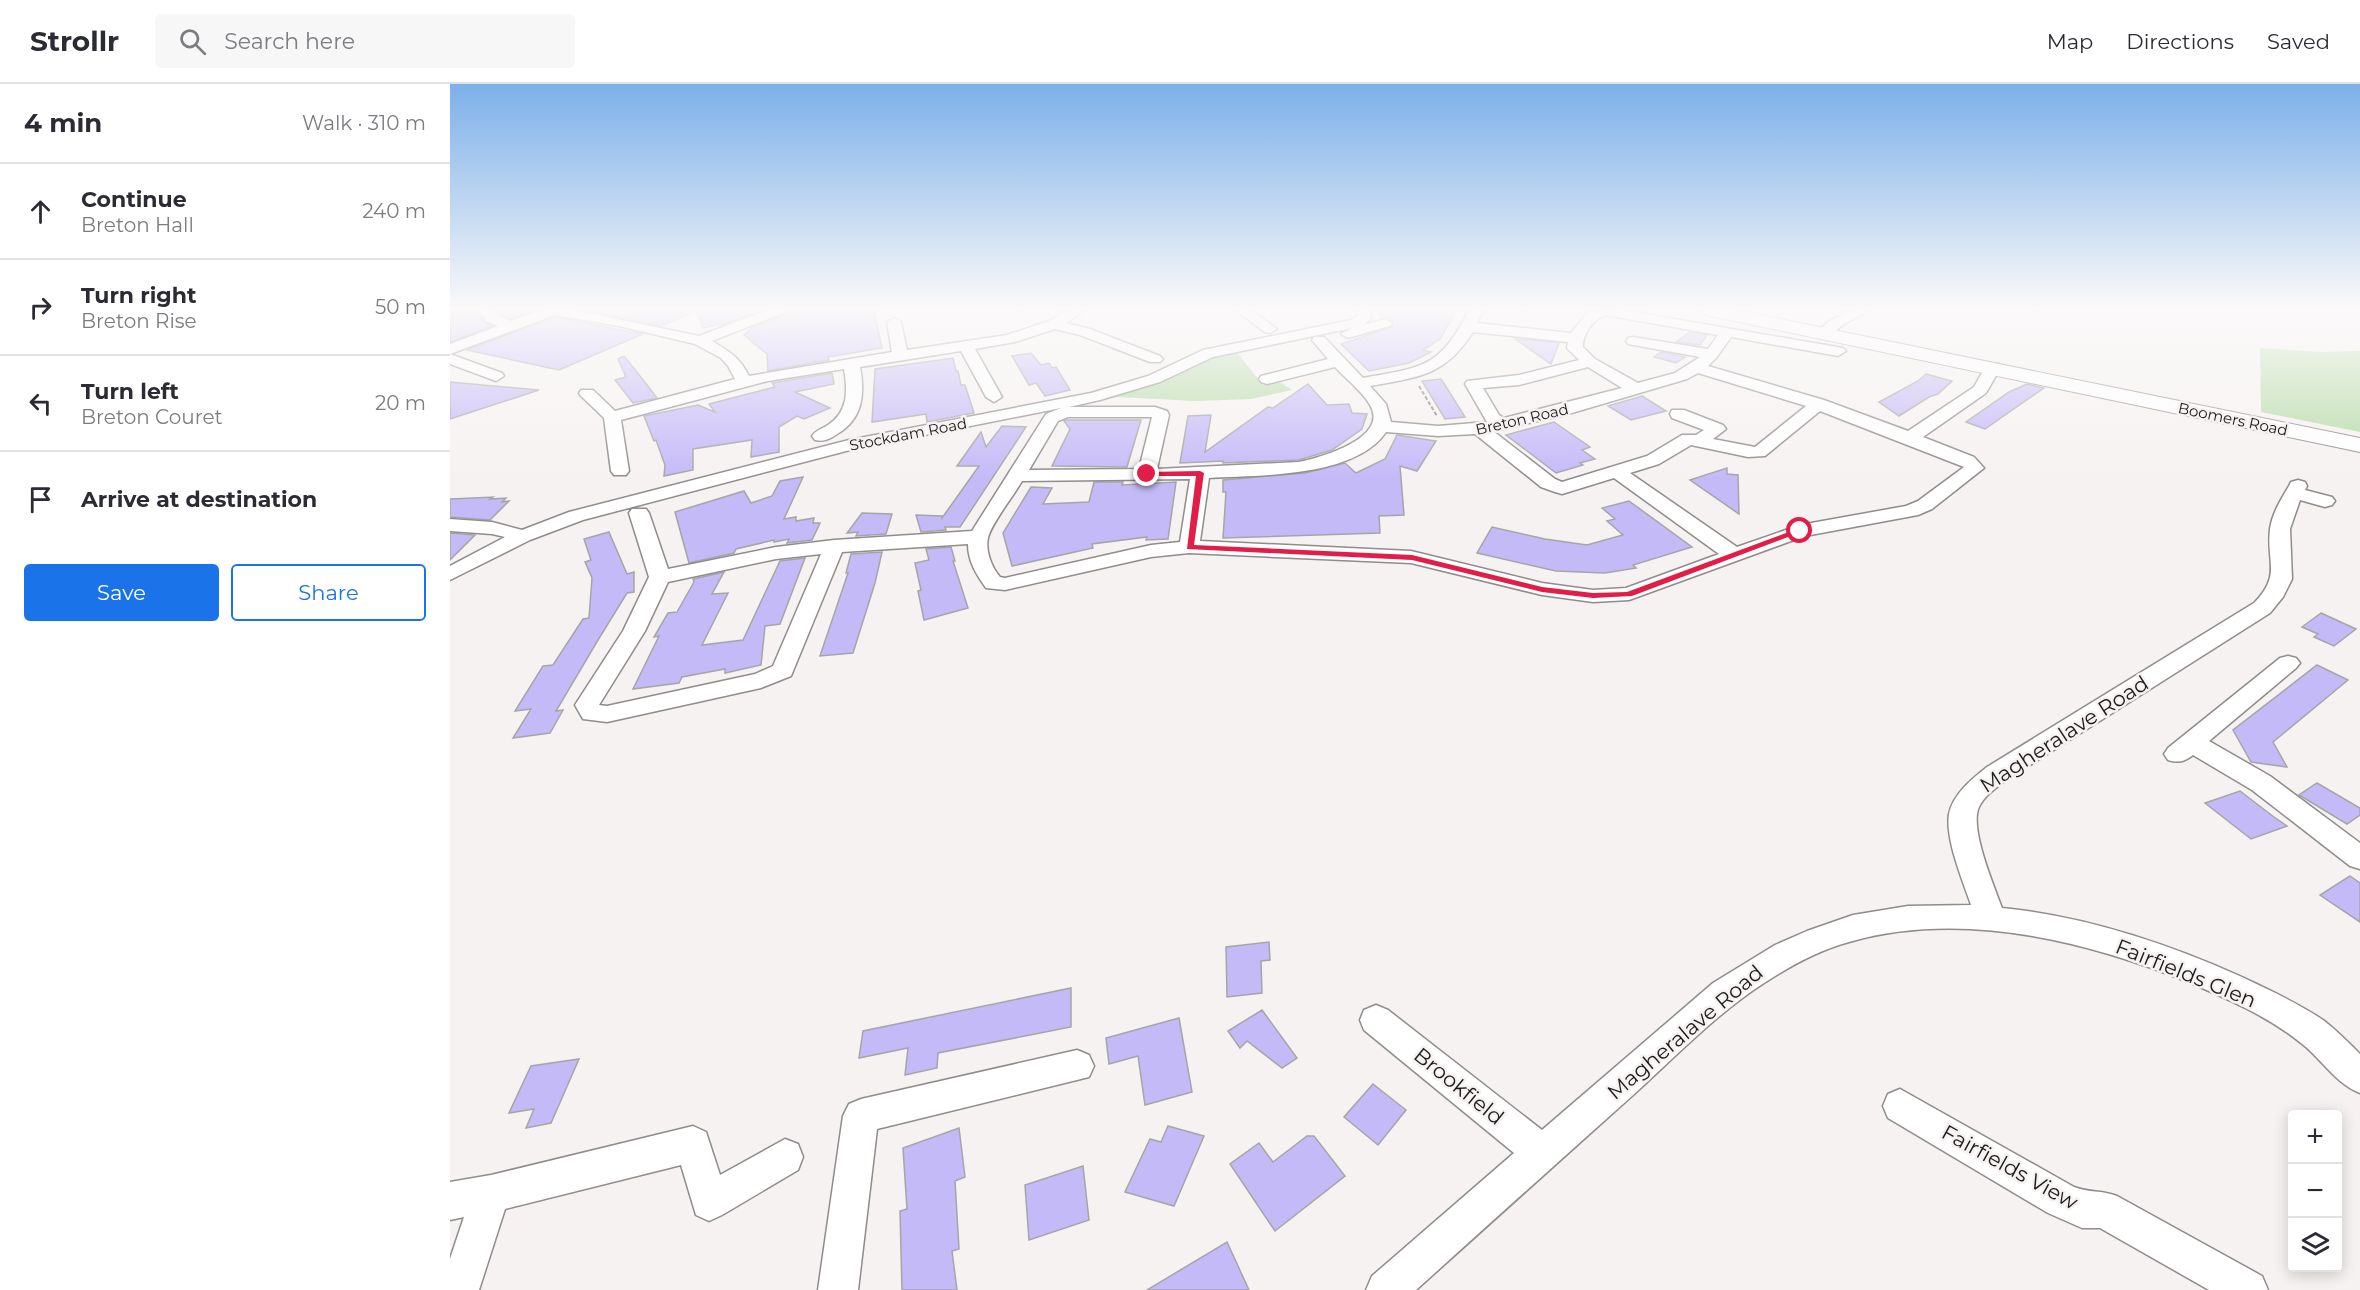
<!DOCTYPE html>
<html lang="en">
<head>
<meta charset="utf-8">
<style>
  :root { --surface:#fff; --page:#f7f7f7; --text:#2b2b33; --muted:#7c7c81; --line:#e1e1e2; --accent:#1a73e8 }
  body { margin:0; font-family:Montserrat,sans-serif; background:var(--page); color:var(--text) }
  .controls { position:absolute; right:18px; bottom:18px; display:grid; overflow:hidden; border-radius:6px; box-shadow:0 3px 15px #0003 }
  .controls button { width:54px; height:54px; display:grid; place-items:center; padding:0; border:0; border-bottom:2px solid var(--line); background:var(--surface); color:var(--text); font:30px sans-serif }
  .stop { position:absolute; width:18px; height:18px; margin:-14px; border:4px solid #e11d48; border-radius:50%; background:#fff }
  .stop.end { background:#e11d48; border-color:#fff; box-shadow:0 2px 6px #0008 }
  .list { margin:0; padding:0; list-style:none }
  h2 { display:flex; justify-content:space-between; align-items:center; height:78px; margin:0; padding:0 24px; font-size:26px }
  h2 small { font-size:20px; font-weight:400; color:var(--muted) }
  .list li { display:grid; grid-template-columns:39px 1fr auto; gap:18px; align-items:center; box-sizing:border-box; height:96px; padding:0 24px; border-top:2px solid var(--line) }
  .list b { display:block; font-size:22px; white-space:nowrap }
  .list p { margin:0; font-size:20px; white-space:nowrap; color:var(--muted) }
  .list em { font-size:20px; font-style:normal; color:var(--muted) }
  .actions { display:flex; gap:12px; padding:18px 24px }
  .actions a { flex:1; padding:14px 0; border:2px solid var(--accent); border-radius:6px; text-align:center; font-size:21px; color:var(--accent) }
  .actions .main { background:var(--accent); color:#fff }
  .icon { flex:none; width:33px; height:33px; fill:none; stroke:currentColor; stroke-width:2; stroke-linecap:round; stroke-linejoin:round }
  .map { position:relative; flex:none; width:1910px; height:1206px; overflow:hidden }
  header { display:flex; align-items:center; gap:36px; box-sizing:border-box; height:84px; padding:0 30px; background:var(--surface); border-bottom:2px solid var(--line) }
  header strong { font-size:28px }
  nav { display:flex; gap:33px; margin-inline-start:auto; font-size:21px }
  .search { width:420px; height:54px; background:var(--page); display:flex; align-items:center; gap:15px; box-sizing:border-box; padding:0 21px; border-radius:6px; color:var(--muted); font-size:22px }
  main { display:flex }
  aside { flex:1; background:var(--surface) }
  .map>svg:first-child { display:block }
  .green { fill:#b7dbaa }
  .building { fill:#c5baf8; stroke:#a5a5a8; stroke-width:1.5 }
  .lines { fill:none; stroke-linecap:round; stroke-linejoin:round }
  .minor-casing { stroke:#8f8c8b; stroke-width:3 }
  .major-casing { stroke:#8f8c8b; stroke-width:2 }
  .path { stroke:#878483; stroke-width:2; stroke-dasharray:4 2; stroke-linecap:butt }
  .minor { fill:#fff; fill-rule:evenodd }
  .major { fill:#fff; fill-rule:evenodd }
  .route { fill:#e11d48 }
  .labels { text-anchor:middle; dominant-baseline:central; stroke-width:5; stroke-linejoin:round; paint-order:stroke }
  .far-street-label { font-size:15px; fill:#1c1b1a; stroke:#f6f2f1 }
  .near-street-label { font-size:21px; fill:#1c1b1a; stroke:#f6f2f1 }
</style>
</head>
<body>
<header>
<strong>Strollr</strong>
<div class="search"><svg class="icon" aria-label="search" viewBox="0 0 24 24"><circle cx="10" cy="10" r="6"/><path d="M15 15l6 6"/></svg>Search here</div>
<nav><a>Map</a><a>Directions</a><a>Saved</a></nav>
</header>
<main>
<aside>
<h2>4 min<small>Walk · 310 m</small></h2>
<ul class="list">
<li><svg class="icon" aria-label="ahead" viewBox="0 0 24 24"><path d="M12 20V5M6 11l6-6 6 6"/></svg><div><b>Continue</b><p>Breton Hall</p></div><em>240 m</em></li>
<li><svg class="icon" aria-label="right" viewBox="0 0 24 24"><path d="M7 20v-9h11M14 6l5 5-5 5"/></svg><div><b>Turn right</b><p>Breton Rise</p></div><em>50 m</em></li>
<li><svg class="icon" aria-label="left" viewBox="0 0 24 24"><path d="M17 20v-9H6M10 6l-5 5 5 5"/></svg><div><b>Turn left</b><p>Breton Couret</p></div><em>20 m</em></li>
<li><svg class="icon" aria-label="arrive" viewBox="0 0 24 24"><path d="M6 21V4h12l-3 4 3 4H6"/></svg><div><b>Arrive at destination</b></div></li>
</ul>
<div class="actions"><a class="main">Save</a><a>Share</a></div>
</aside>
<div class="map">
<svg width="1910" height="1206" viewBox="0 0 1910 1206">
  <rect width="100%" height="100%" fill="#f6f2f1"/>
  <!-- green -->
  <g class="green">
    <path d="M1810,264L1870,268L1910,267V348L1811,328Z"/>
    <path d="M785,266L813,301L830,298L842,306L801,315L746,317L667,313L663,309L753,274Z"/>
  </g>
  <!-- building -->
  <g class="building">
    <path d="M0,226H28L34,238L42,242L0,258Z"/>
    <path d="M46,226H87L61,235L49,229Z"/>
    <path d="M133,226H301V230L278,239L253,244L246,227L212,242Z"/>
    <path d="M337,226H424L432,264L378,273L379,276L318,287L317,270L294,251L301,244L334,231Z"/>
    <path d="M928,226H1007L990,255L973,266L981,268L959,279L919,287L891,260L942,243L943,237L932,234Z"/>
    <path d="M105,233L193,250L109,286L17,266Z"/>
    <path d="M1240,248L1257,251L1250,261L1226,258Z"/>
    <path d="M1065,255L1101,258L1109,259L1101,280Z"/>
    <path d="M1211,268L1235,273L1226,279L1204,273Z"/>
    <path d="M581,269L591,281L599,279L602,284L606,283L620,306L595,312L586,299L579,301L562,272Z"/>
    <path d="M174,272L194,297L207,314L183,319L165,296L176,293L168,275Z"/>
    <path d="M503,274L506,287H508L511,301H515L524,329L477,338L476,330L422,338L425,285Z"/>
    <path d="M382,289L384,300L345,308L380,324L354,335L347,332L329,343V368L301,373L302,356L243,365V386L214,392L215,381L206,356L204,357L194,332L248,321L265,328L259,320L325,303L322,299Z"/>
    <path d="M1476,290L1502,297L1488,310L1479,313L1449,332L1429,318L1468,297Z"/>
    <path d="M991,295L995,301L1015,333L995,335L972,297Z"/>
    <path d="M0,298L89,306L0,335Z"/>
    <path d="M858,300L877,321L899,320L902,329L917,330L912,345L882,366L849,376L773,379V377L730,379L738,332L761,331L755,368L818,323L823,324Z"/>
    <path d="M1577,300L1594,304L1535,345L1516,338L1559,308Z"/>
    <path d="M1192,312L1216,327L1181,336L1158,322Z"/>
    <path d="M617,336H691L677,383L602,382L620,345L614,337Z"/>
    <path d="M1104,338L1140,363L1132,366L1145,375L1130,379L1133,381L1106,389L1056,351Z"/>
    <path d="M552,342L576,343L510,443H495L496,446L471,448L466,431L492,432V434L529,382H507L531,348L536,363Z"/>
    <path d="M947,351L986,357L967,387L950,382L954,431L929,432L930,449L773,454L776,408H773V396L855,389L895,379L906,389L935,375Z"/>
    <path d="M1277,384V390L1288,391L1289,430L1240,396Z"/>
    <path d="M353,393L334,435L346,433V437L364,434L363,439H370L362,456L337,459L339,455L324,458V456L286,465L284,469L239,479L225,428L294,407L301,419L322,412L330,397Z"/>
    <path d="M644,398H673L672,401L726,398L718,455L696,456L697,453L642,460L643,464L562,482L553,449L581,403L602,404L593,420L639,418Z"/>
    <path d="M43,413L40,415L56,414L52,418L59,417L40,436L0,433V415Z"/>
    <path d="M1179,417L1242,463L1183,481L1186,484L1155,489L1106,487L1027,469L1042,443L1095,455L1137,461L1173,451L1157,437L1165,435L1152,424Z"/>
    <path d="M412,429L442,430L436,450L406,452L408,448L397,449Z"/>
    <path d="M159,448L177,490L184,488V508L177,509L148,556L106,627L113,626L100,649L63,654L81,625L65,627L93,582L103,581L133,535L139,534L142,494L135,478L141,476L134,455Z"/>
    <path d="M0,449L25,451L0,476Z"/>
    <path d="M501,463L505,477H503L518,524L474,536L468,507L471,506L465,479L479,476L476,465Z"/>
    <path d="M432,468L425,499L403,569L370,572L398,489H396L401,470Z"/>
    <path d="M355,474L330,540L315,542L311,581L275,589V585L232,593L229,599L183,605L209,552L204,553L218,529L227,528L244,498L243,495L274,488L262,510L278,509L252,561L293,556L330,477Z"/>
    <path d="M1871,529L1906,545L1884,562L1864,553L1868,550L1852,543Z"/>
    <path d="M1867,581L1898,596L1823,658L1837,683L1801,678L1783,646Z"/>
    <path d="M1867,699L1910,724V731L1897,740L1849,711Z"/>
    <path d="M1790,707L1824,733L1837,742L1801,755L1755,719Z"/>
    <path d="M1900,792L1910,799V838L1870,811Z"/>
    <path d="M819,858L820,876L811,877L812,909L777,913L776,863Z"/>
    <path d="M621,904V943L488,969L487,984L455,991L458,964L409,974L413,947Z"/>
    <path d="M812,926L847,974L832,984L797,957L790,964L778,947Z"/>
    <path d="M729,934L742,1008L695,1021L688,972L659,980L656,954Z"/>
    <path d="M129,975L101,1039L76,1044L84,1025L59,1029L81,982Z"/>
    <path d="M923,1000L956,1026L928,1061L894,1033Z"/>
    <path d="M718,1042L754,1052L724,1122L675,1108L700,1055L711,1058Z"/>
    <path d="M509,1044L515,1093L505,1097L509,1165L502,1167L507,1206H452L450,1127L457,1125L453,1064Z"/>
    <path d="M857,1052H864L895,1092L825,1147L780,1080L809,1059L823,1078Z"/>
    <path d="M633,1082L639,1136L579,1156L575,1101Z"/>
    <path d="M777,1158L799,1206H697Z"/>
  </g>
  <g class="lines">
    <defs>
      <g id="minor">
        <path d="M30,226H44L47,231L61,237L92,226H124L249,252L317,226H335L333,229L262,257C279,267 290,274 299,292L442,268L437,238L444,234L451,238L457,266L557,251L599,237L619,226H635L616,239L640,245L710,272L713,275L710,278H700L630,251L605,245L565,258L525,265L552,313L544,318L536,313L511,267L410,283C415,310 413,335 387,350C380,355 374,358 365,356L362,352C366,346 372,345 378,341C398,328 398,307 394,285L318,297L171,336L179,387L176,391H164L161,387L154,334L131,312L129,309L131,306H143L165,327L285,295L278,282L271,274L245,260L169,242L105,231L0,270V260L48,242L36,237Z"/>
        <path d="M785,226H801L827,245L820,249L815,248Z"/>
        <path d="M906,226H920L921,234L913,241L935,235L942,239L940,242L898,254L891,250L902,244L763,273L710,298L650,316L619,323H705L717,327L719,331L707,385L849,378C870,374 940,354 920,321C912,307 896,295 885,283L817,300L811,298L809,295L811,292L878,275L862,256L864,253H874L913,294C973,283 990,284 1019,226H1033L1027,239L1121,249L1139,227L1172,226L1393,264L1396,267L1388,272L1281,253L1267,273L1258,282L1374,316L1458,347L1524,303L1537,280H1549L1551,283L1536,309L1473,353L1524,373L1534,384L1482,425L1468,431L1355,452L1179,516L1143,518L1092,511L961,479L739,469L701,473L555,506L536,504C526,490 518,477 518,460L392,468L341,592L311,604L157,638L133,635L125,621L173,547L199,493L179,429L182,425H196L199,429L218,485L326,463L384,456L522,447L596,330L611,324L400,366L133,436L80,456L0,496V482L55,453L42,450L0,447V435L42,438L72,446L119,428L399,356L641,309L698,292L753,266L901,236L907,232ZM1156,231L1268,251L1258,265L1183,253L1178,254L1176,257L1178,260L1250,273L1225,289L1188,299L1145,275L1133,263C1132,251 1144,234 1156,231ZM1023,248L1118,258L1117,264L1129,276L1069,291L1017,297L1015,300L1037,338L988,342L941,338L936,320L920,302C969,293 995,292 1023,248ZM1138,283L1172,304L1054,334L1049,331L1033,304L1069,301ZM1248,289L1356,322L1305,363L1263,355L1276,345L1273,341L1234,326H1222L1220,330L1222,334L1254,346L1246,351H1232L1197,372L1112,398L1105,395L1043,347L1115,331L1237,295ZM1370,327L1514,383L1468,417L1456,422L1350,441L1287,463L1180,389L1209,380L1241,361L1298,373L1315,372ZM618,333H702L689,385L579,386L608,337ZM936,348L988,352L1025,350L1091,403L1105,408L1112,410L1164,394L1269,470L1176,504L1143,506L1092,499L961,467L750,457L759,394C808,391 905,394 936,348ZM740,395L730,458L701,461L555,494L550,493C542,484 535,467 538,454C541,440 564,411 572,397ZM371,470L323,582L305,590L157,622L149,621L195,547L218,498L326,475Z"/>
        <path d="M1403,226H1421L1394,240L1379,252H1369L1367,249C1376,237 1389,232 1403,226Z"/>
        <path d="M0,270L52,289L54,292L46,297L0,280Z"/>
        <path d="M1848,396L1855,398L1857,402L1855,406L1882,413L1885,417L1882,421L1875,423L1850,416L1840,445L1842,495L1833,513L1820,529L1555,697C1546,704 1534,712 1529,723C1519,744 1544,802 1552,824C1635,832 1716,859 1792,893C1819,906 1848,919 1873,936C1886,946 1898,958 1910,970V1009C1886,1000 1871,974 1851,959C1819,933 1776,914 1738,898C1634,856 1510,826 1399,858C1369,866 1340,882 1314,899C1266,930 1225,973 1182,1012C1110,1076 1038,1141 966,1206H916L922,1192L1064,1069L914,946L910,936L914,926L926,921L938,926L1092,1046L1263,899L1325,861L1357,847L1403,831L1458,822L1521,821C1513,797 1495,755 1499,730C1503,710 1522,695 1537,683L1804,519C1832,490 1816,479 1820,445C1822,430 1831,415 1839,402L1841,398Z"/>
        <path d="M1838,572L1846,574L1850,579L1846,584L1759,657L1820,692L1910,759V785L1900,782L1802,706L1743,671C1734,678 1728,679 1718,676L1714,670L1718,664L1830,574Z"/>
        <path d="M627,966L639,971L644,982L639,993L427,1045L408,1206H368L393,1032L399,1020L411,1015Z"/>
        <path d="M1450,1005L1624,1103C1638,1109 1653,1106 1667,1112L1812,1192L1818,1206H1759L1650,1144H1632L1598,1129L1438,1034L1433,1022L1438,1010Z"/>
        <path d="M243,1042L256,1048L270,1091L335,1055L348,1060L353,1073L348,1086L272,1131L259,1137L246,1131L231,1081L55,1125L29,1206H0V1175L14,1133L0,1136V1098L41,1091Z"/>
      </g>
      <path id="major" d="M1252,226H1286L1910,354V368L1261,232L1254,230Z"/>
    </defs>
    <!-- minor casing -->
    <use href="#minor" class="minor-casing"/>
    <!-- major casing -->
    <use href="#major" class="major-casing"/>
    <!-- path -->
    <path class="path" d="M969,302L987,332"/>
    <!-- minor -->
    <use href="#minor" class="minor"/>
    <!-- major -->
    <use href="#major" class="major"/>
  </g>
  <!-- sky -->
  <linearGradient id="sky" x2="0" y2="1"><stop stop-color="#7cb0e9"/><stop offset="0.57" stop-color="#fbf9f9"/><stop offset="1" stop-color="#fbf9f9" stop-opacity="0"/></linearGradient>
  <rect width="1910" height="394" fill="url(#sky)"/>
  <!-- route -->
  <path class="route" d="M750,387L754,389L744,461L962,471L1092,503L1143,509L1177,508L1347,445L1354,447L1182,512L1143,514L1092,508L962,476L737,465L746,392H697L694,390L697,388Z"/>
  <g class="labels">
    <!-- far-street labels -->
    <g class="far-street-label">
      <text transform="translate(1072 335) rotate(-13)">Breton Road</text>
      <text transform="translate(1783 335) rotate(12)">Boomers Road</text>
      <text transform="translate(458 350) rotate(-11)">Stockdam Road</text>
    </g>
    <!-- near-street labels -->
    <g class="near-street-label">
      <text transform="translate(1614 650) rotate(-33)">Magheralave Road</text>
      <text transform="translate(1736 889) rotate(22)">Fairfields Glen</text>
      <text transform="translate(1235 948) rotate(-40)">Magheralave Road</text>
      <text transform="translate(1009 1002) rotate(39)">Brookfield</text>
      <text transform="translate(1560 1083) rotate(29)">Fairfields View</text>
    </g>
  </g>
</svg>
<div class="controls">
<button>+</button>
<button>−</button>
<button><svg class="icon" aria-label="layers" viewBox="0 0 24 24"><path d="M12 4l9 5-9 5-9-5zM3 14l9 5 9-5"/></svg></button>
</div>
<div class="stop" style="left:1350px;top:447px"></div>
<div class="stop end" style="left:697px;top:390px"></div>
</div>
</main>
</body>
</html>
